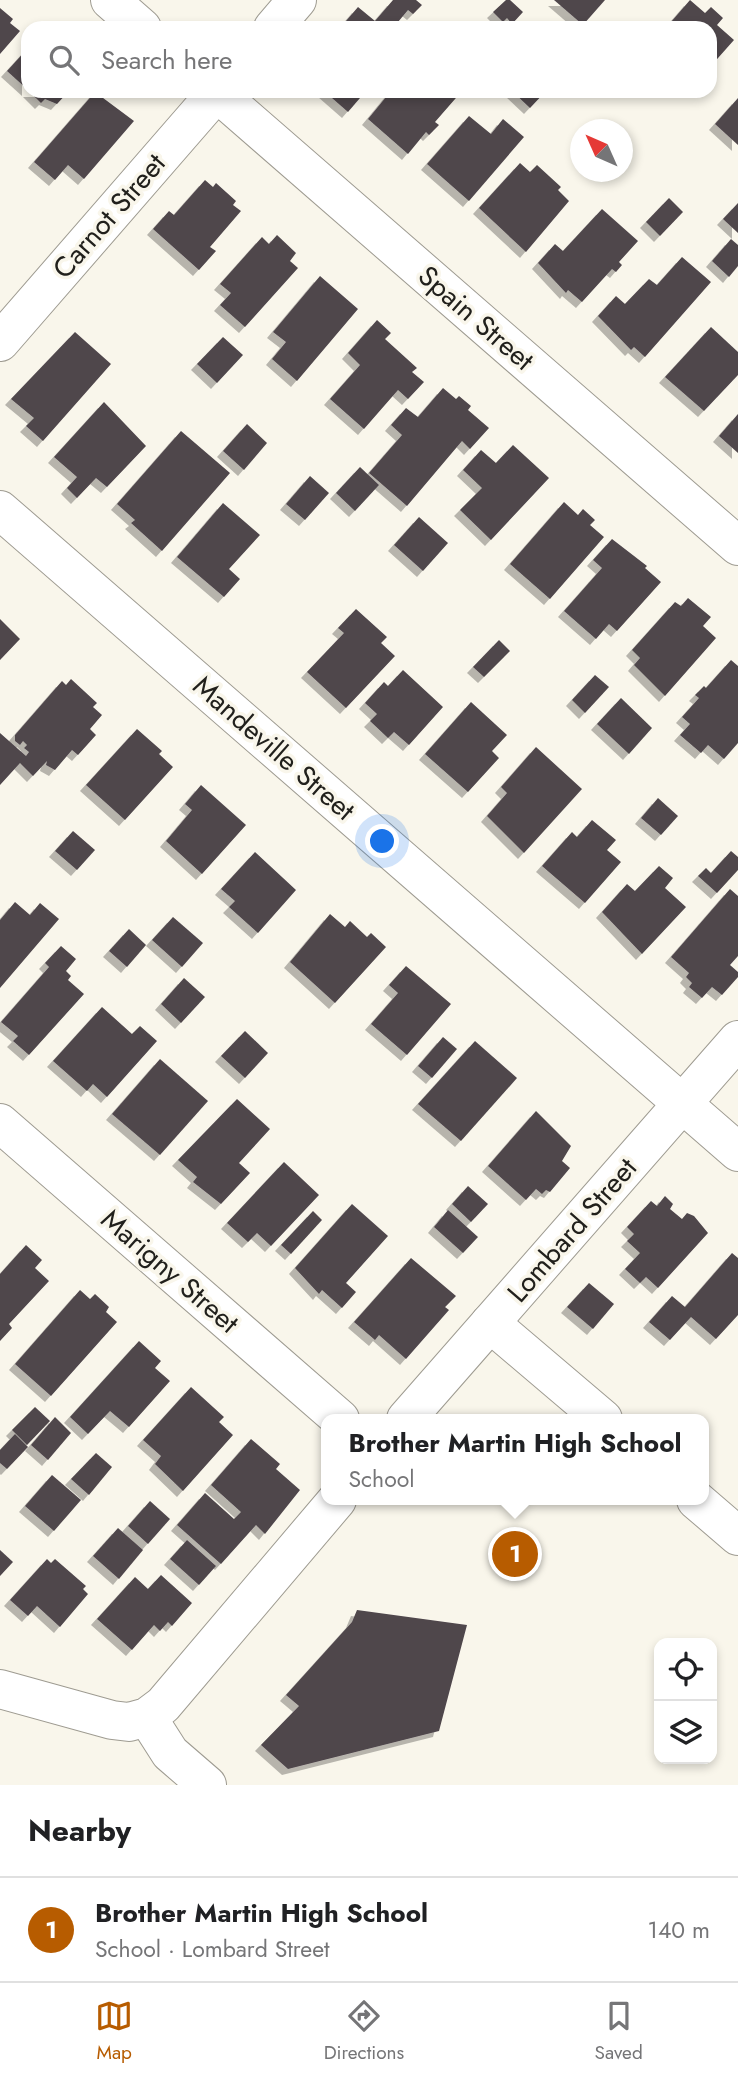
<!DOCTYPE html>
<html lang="en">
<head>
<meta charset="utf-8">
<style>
  :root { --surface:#fff; --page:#f2f2f2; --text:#202124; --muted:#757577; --line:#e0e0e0; --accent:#b75c00 }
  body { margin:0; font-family:Jost,sans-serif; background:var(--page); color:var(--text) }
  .controls { position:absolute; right:21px; bottom:21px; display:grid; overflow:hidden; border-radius:14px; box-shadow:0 4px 10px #0003 }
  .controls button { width:63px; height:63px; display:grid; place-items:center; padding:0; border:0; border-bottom:2px solid var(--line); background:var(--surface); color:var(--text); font:35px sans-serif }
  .compass { position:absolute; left:570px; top:119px; width:63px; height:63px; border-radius:50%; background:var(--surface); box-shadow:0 4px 10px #0003; rotate:315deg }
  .you { position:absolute; left:383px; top:842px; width:24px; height:24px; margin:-18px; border:5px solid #fff; border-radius:50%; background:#1a73e8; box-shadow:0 0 0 10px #1a73e833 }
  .badge { display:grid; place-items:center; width:46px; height:46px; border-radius:50%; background:var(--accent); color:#fff; font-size:23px; font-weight:700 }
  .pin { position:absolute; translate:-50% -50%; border:4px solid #fff; box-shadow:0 2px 7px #0006 }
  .popup { position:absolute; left:321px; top:1414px; width:388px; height:91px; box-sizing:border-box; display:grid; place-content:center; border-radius:14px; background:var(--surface); filter:drop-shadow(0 2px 5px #0005); font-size:23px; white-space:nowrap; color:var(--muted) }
  .popup b { font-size:26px; color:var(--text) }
  .popup::after { content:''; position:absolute; left:50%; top:100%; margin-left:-14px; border:14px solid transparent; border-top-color:var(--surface) }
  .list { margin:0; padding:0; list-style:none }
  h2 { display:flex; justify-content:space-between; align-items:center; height:91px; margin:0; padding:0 28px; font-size:30px }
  h2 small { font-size:23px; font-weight:400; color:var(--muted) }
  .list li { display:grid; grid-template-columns:46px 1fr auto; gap:21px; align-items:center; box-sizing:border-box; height:105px; padding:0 28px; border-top:2px solid var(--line) }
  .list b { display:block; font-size:26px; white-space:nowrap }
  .list p { margin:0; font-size:23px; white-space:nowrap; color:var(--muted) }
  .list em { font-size:23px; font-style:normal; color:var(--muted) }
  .icon { flex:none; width:38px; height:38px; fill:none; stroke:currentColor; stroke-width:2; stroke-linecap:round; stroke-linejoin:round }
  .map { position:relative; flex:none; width:738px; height:1785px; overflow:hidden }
  .search { position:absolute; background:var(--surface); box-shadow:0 4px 10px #0003; left:21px; right:21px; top:21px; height:77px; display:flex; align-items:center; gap:18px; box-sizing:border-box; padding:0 24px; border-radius:21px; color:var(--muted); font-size:26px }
  .sheet { height:196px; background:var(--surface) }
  nav { display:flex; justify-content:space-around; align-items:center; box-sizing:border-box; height:98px; border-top:2px solid var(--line); background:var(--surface); font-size:19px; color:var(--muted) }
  nav a { display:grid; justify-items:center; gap:4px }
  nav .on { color:var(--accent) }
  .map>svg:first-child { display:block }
  .building { fill:#4f464c; filter:url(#shadow) }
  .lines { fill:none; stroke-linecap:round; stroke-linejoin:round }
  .minor-casing { stroke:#9e9b91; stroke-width:40 }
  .minor { stroke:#fff; stroke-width:38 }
  .labels { text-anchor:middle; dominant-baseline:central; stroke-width:7; stroke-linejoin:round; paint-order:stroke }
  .street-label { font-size:28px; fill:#21201c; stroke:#f9f6eb }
</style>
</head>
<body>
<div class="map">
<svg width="738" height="1785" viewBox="0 0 738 1785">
  <defs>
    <filter id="shadow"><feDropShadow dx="-6" dy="6" stdDeviation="0" flood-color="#0004"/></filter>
  </defs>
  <rect width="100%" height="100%" fill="#f9f6eb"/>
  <!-- building -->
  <g class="building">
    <path d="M393,0H416L422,5L413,14L408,10L393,28H340L358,7L375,21Z"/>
    <path d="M506,0H510L523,12L512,24L507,18L503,22L493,12Z"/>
    <path d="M554,0H605L583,25Z"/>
    <path d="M690,0L705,13L711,7L723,18L717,25L734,40L710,67V28H671L674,24L671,22Z"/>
    <path d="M0,8L13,19L10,23L20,31L0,54Z"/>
    <path d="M28,48V90L7,71Z"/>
    <path d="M29,91H69L57,104L45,99L41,103Z"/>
    <path d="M324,91H366L348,112Z"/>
    <path d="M391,91H462L435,122L439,125L429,135L426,132L408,154L368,119Z"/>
    <path d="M512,91H546L530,108Z"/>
    <path d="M95,92L134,121L84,179L68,165L55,180L34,162Z"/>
    <path d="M738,98V145L715,124Z"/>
    <path d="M469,116L491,134L503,119L524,137L469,201L427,164Z"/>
    <path d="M622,145L631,153L622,163Z"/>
    <path d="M520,163L530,172L537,165L561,187L558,190L569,201L526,252L479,208Z"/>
    <path d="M205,180L213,187L216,183L236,201L233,205L241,211L210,247L216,251L199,270L153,229L169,211L174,215Z"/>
    <path d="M669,198L683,212L660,236L646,222Z"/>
    <path d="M738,203V233L723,219Z"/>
    <path d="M602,209L638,241L619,262L622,265L616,272L612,269L582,302L568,290L566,293L538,263L555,244L563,251Z"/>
    <path d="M277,235L296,253L290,261L298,268L245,327L220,305L231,293L220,284L262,237L269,244Z"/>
    <path d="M731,239L738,245V266L729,277L712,261Z"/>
    <path d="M682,257L711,282L645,357L634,347L631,350L598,316L616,296L625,304L649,279L657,285Z"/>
    <path d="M320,276L358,309L297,381L272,359L286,342L273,332Z"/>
    <path d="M377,320L391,333L385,339L417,368L412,372L424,382L408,399L398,390L364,429L330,399L360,365L348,353Z"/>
    <path d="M711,327L738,352V375L704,411L665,377Z"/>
    <path d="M75,332L111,364L43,441L26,426L34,418L11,399Z"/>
    <path d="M223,337L243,355L217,383L197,364Z"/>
    <path d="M443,388L456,399L459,396L471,406L468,410L489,428L470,449L462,441L407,506L369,473L402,435L391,425L406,408L418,417Z"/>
    <path d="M104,402L146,446L107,487L96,478L77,498L67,488L77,477L54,457Z"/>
    <path d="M738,414V453L719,436Z"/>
    <path d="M247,424L267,443L244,470L223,451Z"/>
    <path d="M181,431L230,473L162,551L131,523L135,520L117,504Z"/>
    <path d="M513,445L549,478L491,540L460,510L482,488L463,470L481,450L496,463Z"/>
    <path d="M360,467L379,485L355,511L336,493Z"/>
    <path d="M310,476L329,493L305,520L286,504Z"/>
    <path d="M564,502L578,515L583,509L595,520L590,525L604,537L550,599L510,564Z"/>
    <path d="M223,503L260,535L229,569L240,579L224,597L177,557Z"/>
    <path d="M419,517L448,543L423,571L394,545Z"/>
    <path d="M612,539L647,566L645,568L661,582L617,631L609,624L596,639L564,611L602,568L593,560Z"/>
    <path d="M688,598L711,617L703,626L716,638L665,696L634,665L640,658L632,650L675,602L681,606Z"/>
    <path d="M356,609L387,637L381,643L395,656L346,708L307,672L344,633L338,628Z"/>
    <path d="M0,619L20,639L0,660Z"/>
    <path d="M499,640L510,651L484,677L473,667Z"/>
    <path d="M731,660L738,666V743L724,759L708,745L701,753L680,735L690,724L682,717L699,698L695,695L704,686L706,688Z"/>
    <path d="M403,670L443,707L409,745L394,732L388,738L370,721L377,714L365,703L384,682L388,686Z"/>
    <path d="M595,675L609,687L585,713L572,700Z"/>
    <path d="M71,679L97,703L93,707L102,715L90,729L96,735L78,755L72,750L55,770L46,765L47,761L33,776L20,763L0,785V733L26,756L29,752L24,748L27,745L23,741L20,745L15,741V735L62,681L66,685Z"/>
    <path d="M621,698L652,728L629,754L597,724Z"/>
    <path d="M471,702L507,735L492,751L499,758L468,792L425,754Z"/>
    <path d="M137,729L162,751L159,754L173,767L125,820L86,785Z"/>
    <path d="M536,747L582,789L524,853L487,816L507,793L501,787Z"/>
    <path d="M201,785L246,825L202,874L166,841L192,810L185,804Z"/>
    <path d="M658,798L678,816L661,835L641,818Z"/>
    <path d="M592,820L616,840L607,850L621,862L585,903L542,866L572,832L577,837Z"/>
    <path d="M73,831L95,850L77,870L55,851Z"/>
    <path d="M731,851L738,857V870L717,893L698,876L706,868L711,873Z"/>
    <path d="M255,852L296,890L258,933L229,907L235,901L221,889Z"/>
    <path d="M659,866L673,878L665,888L686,907L642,954L602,912L627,884L635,891Z"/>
    <path d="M730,889L738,896V956L730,965L738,972V977L722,995L712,987L702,998L689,987L692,983L686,977L689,973L671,957Z"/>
    <path d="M15,902L30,915L40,903L59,919L0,988V920Z"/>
    <path d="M330,914L345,927L350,921L367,937L371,933L386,947L335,1003L290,962Z"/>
    <path d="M173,917L203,943L182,967L152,940Z"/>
    <path d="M129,929L146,945L127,967L109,951Z"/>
    <path d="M61,946L76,959L66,971L71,976L68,980L84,994L29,1055L13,1041L18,1036L1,1022L49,967L45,963Z"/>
    <path d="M406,966L451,1004L407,1055L371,1024L398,993L389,985Z"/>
    <path d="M184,978L205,997L181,1023L161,1004Z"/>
    <path d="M102,1007L132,1034L140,1026L157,1041L107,1097L93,1084L87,1091L53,1061Z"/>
    <path d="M245,1031L268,1053L245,1078L221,1056Z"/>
    <path d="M443,1037L457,1049L432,1078L418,1066Z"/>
    <path d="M475,1041L517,1078L461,1141L418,1104Z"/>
    <path d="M160,1059L208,1101L160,1155L112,1114Z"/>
    <path d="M237,1099L270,1129L239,1163L250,1173L221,1204L193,1182L197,1177L178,1160Z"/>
    <path d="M536,1111L571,1146L562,1161L570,1168L550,1192L546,1190L542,1194L536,1189L526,1200L488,1166Z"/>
    <path d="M284,1162L319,1195L271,1246L257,1233L248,1242L227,1223Z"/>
    <path d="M468,1186L488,1204L471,1222L452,1204Z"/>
    <path d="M665,1196L673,1204L670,1209L682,1219L687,1213L694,1216L708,1233L658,1288L646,1277L640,1283L625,1269L640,1253L627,1241L634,1234L627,1227L651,1201L657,1206Z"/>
    <path d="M352,1204L388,1236L346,1283L356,1292L342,1308L322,1290L319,1294L295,1268Z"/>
    <path d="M448,1210L478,1237L463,1253L434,1227Z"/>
    <path d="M313,1211L322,1220L291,1254L281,1245Z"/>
    <path d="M26,1245L42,1260L35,1268L49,1281L9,1324L12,1328L0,1341V1274Z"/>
    <path d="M732,1253L738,1258V1315L716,1339L691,1317L670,1340L649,1322L672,1296L685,1307Z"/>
    <path d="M411,1258L456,1296L445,1307L449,1310L406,1359L379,1335L375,1340L354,1322Z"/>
    <path d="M589,1283L614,1304L593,1329L567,1307Z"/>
    <path d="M80,1290L90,1299L95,1294L109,1307L106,1312L117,1322L51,1396L15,1364Z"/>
    <path d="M139,1341L161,1361L155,1368L170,1381L129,1427L110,1411L88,1434L70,1417Z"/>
    <path d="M191,1387L224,1417L219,1422L233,1435L183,1491L155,1464L161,1456L143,1440Z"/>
    <path d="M35,1407L50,1421L27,1445L12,1430Z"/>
    <path d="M55,1417L71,1433L48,1460L31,1445Z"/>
    <path d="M15,1434L28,1447L7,1469L0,1463V1450Z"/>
    <path d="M251,1439L280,1464L276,1469L300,1490L265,1534L256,1525L221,1564L177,1525L205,1493L234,1519L241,1512L211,1485Z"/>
    <path d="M96,1453L112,1467L89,1495L71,1479Z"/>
    <path d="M52,1475L81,1500L54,1531L25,1506Z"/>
    <path d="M150,1501L170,1519L148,1544L128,1526Z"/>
    <path d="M118,1528L143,1550L119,1579L93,1556Z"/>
    <path d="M187,1540L216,1566L199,1585L170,1559Z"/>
    <path d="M0,1550L13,1562L0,1576Z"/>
    <path d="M47,1559L51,1563L55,1559L86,1586L83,1589L88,1594L60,1627L37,1606L28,1616L10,1600Z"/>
    <path d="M161,1575L192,1603L172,1626L168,1622L160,1631L154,1625L132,1650L97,1619L135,1577L148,1589Z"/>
    <path d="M357,1610L467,1625L439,1731L288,1769L261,1745L299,1706L286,1695L352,1622Z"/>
  </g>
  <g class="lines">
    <defs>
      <g id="minor">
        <path d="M110,0L142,28"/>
        <path d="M273,28L297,0"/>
        <path d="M215,91L738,546"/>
        <path d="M0,342L218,91"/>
        <path d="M0,510L738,1152"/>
        <path d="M0,1123L340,1419"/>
        <path d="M490,1323L603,1419"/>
        <path d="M406,1419L738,1040"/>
        <path d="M696,1500L738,1536"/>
        <path d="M0,1689L112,1720L129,1722L147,1717L163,1705L337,1500"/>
        <path d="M147,1717L170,1753L207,1785"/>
      </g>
    </defs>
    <!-- minor casing -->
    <use href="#minor" class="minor-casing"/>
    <!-- minor -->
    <use href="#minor" class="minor"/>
  </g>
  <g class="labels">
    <!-- street labels -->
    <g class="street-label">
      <text transform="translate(109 216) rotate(-49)">Carnot Street</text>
      <text transform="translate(476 318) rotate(41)">Spain Street</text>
      <text transform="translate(274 748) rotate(41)">Mandeville Street</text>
      <text transform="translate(572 1230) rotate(-49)">Lombard Street</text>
      <text transform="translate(170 1271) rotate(41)">Marigny Street</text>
    </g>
  </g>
</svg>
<div class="controls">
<button><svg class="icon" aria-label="locate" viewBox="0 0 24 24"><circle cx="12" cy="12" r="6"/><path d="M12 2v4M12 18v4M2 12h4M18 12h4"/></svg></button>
<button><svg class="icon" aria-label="layers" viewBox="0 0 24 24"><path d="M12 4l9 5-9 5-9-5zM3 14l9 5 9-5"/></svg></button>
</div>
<svg class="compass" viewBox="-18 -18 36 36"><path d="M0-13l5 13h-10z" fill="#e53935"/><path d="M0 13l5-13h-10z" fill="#757577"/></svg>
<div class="you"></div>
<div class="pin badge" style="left:515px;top:1554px">1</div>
<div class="popup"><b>Brother Martin High School</b>School</div>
<div class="search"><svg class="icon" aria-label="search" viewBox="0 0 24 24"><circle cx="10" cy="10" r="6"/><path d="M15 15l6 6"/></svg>Search here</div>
</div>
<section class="sheet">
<h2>Nearby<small></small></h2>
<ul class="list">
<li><span class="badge">1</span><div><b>Brother Martin High School</b><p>School · Lombard Street</p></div><em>140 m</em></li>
</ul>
</section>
<nav>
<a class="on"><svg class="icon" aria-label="map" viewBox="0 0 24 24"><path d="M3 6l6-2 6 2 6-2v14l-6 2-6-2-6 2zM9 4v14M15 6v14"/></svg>Map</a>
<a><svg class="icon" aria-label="directions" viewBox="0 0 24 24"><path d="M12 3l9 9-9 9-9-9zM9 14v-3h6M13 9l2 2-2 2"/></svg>Directions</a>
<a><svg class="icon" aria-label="saved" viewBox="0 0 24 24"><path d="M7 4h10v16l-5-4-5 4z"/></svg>Saved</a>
</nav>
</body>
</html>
